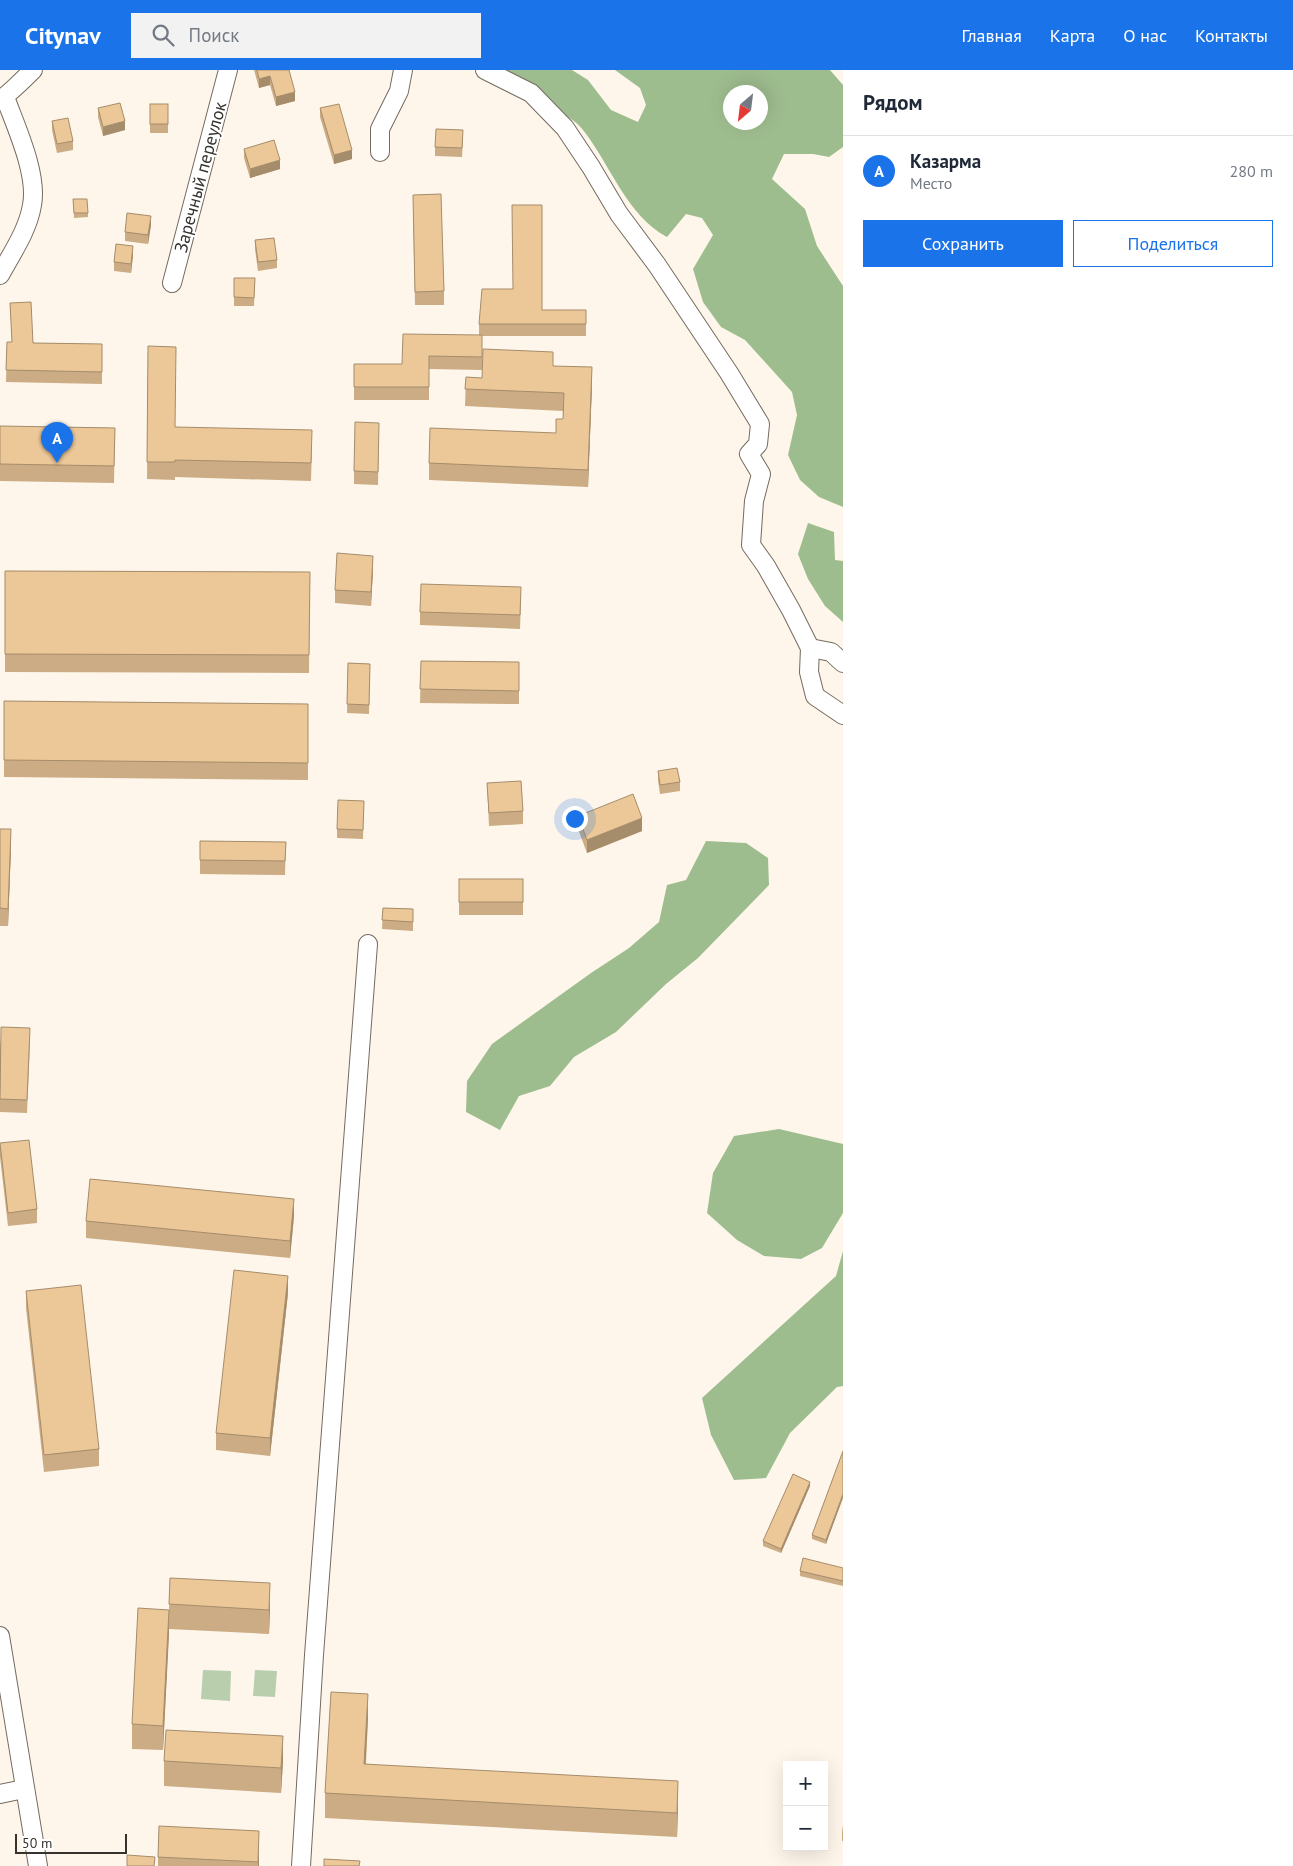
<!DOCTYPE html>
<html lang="ru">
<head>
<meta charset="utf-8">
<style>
  :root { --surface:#fff; --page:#f2f2f3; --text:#1f2937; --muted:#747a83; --line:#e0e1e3; --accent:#1a73e8 }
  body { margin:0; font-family:"PT Sans",sans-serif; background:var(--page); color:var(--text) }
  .controls { position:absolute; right:15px; bottom:15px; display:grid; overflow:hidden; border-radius:0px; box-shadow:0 5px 20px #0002 }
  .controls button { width:45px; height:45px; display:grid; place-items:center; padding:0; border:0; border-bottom:1px solid var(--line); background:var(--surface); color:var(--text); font:25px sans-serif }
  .compass { position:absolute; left:723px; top:15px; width:45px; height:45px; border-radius:50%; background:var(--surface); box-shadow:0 5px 20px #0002; rotate:208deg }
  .scale { position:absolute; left:15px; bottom:12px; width:112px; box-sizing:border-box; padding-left:5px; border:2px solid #36322d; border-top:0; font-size:14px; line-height:18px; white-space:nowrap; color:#36322d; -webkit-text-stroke:4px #fff; paint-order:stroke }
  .you { position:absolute; left:574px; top:748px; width:18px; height:18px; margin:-12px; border:4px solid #fff; border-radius:50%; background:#1a73e8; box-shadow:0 0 0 8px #1a73e833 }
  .badge { display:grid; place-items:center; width:32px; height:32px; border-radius:50%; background:var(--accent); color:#fff; font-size:16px; font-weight:700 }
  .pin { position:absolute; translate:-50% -41px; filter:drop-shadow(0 1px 2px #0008) }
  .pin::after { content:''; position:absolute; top:26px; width:18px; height:15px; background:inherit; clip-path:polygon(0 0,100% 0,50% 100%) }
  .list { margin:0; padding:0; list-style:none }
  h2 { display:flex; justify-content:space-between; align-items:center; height:65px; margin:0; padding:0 20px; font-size:21px }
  h2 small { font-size:16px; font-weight:400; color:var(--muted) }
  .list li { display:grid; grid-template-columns:32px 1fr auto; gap:15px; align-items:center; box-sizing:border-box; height:70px; padding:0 20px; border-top:1px solid var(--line) }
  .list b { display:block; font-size:19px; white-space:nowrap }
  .list p { margin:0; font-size:16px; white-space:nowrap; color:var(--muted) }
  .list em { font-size:16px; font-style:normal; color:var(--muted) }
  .actions { display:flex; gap:10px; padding:15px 20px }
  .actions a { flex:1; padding:11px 0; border:1px solid var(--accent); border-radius:0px; text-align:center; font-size:18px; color:var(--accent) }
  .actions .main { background:var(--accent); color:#fff }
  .icon { flex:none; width:28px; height:28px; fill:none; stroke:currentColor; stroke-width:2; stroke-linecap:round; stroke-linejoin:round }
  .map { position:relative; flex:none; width:843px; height:1796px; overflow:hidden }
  header { display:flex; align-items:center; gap:30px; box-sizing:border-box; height:70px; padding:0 25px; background:var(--accent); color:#fff }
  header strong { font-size:24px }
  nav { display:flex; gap:28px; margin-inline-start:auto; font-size:18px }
  .search { width:350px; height:45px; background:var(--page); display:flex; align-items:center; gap:12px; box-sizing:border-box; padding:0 18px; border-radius:0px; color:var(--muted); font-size:19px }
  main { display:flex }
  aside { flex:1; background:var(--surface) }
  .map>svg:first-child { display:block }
  .green { fill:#b8cead }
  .forest { fill:#9ebd8f; fill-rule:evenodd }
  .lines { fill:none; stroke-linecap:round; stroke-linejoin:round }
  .minor-casing { stroke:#746b5f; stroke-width:20 }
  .minor { stroke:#fff; stroke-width:18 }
  .wall { fill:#cbac84 }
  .shaded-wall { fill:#a58c6b }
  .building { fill:#ecc899; stroke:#a58c6b }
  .labels { text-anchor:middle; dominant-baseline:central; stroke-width:4; stroke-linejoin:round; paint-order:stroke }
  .street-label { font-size:18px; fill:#36322d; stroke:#fff }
</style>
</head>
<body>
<header>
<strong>Citynav</strong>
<div class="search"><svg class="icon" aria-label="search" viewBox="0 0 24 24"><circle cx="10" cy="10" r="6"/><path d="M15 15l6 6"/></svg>Поиск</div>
<nav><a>Главная</a><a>Карта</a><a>О нас</a><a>Контакты</a></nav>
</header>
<main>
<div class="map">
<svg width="843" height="1796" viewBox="0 0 843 1796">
  <rect width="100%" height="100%" fill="#fef6ea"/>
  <!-- green -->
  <g class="green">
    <path d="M203,1600L231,1601L230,1631L201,1629Z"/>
    <path d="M255,1600L277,1601L275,1627L253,1626Z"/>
  </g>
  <!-- forest -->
  <g class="forest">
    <path d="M505,0H572L588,10L611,40L638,52L646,35L640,18L615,0H830L843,15V77L829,87L813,84H784L772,109L805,139L817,176L843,216V437L819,427L800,410L788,385L797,345L792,322L745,270L721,257L703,232L693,199L713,165L702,148L686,144L667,167C627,146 610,94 583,60C578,53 569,48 563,43C544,28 524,14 505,0ZM731,22H761V52H731Z"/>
    <path d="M808,453L834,462L835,490L843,491V552L825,536L808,509L798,484Z"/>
    <path d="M706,771L746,773L768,788L769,815L698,888L666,914L616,962L574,987L550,1016L519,1026L500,1060L466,1042L467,1011L492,974L591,903L629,878L659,852L667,815L686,810Z"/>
    <path d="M779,1059L843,1074V1143L822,1178L801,1189L764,1186L737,1170L707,1143L713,1103L734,1066Z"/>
    <path d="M843,1181V1316L837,1317L790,1363L766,1408L734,1410L711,1365L702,1328L836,1206Z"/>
  </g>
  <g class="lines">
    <defs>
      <g id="minor">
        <path d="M485,0L531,23L565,58L591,97L619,144L657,195L729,303L760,354L758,374L749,384L761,404L754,431L751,475L766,496L791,540L810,578"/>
        <path d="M0,29C6,27 27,6 33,0"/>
        <path d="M380,82V59L399,21L403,0"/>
        <path d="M0,205C12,183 28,160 32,135C38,104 16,57 5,27"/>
        <path d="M172,213L228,0"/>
        <path d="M843,593L831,582L810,578L809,602L815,626L843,645"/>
        <path d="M0,1566L38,1796"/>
        <path d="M0,1724L24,1719"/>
        <path d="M301,1796L314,1585L368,874"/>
      </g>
    </defs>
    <!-- minor casing -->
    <use href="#minor" class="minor-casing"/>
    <!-- minor -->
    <use href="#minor" class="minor"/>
  </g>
  <!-- wall -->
  <g class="wall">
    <path d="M254,0H289L295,31L276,36L270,15L259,18Z"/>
    <rect x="150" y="34" width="18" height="29"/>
    <path d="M98,38L125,60L103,66L98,47Z"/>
    <path d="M320,38L352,89L334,94L320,47Z"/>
    <path d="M52,51L73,71V80L57,83L52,60Z"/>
    <path d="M463,69L462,87L435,86V77Z"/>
    <path d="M244,79L280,99L250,108L244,88Z"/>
    <path d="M73,129L88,143V147L74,148Z"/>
    <path d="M413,138L444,221V235H415Z"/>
    <path d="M151,155L148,174L125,171V162Z"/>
    <path d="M255,170L277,190V198L258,201L255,179Z"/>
    <path d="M133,185L131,203L114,201V192Z"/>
    <path d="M234,208H255L254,236H234Z"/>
    <path d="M10,233L33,273L102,274V314L6,312L7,272H12Z"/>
    <path d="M542,240H586V266H482V300L429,299V330H354V294H402L479,265V254Z"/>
    <path d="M148,276L175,357L312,377L311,411L175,407V410L147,409Z"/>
    <path d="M553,296L592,315L588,417L429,410V393L556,363L563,349V341L465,336L466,307L482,308Z"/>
    <path d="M0,356L115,358L114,413L0,411Z"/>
    <path d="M379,366L378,415L354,414V401Z"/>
    <path d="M373,499L371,536L335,533V520Z"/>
    <path d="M5,501L310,502L309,603L5,602Z"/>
    <path d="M521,531L520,559L420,555V542Z"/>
    <path d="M421,591L519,592V634L420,633Z"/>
    <path d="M348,593L370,594L369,644L347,643Z"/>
    <path d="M4,631L308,634V710L4,707Z"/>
    <path d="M658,701L680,712V721L660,724L658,710Z"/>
    <path d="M487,713L523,741V754L489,756Z"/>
    <path d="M364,731L363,769L337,768V759Z"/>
    <path d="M578,746L642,761L587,783L578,759Z"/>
    <path d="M0,759L11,777L8,856H0Z"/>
    <path d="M200,771L286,772L285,805L200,804Z"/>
    <rect x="459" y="809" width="64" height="36"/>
    <path d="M383,838L413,839V861L382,859Z"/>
    <path d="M30,972L27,1043L0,1042V973Z"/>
    <path d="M0,1073L37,1139V1153L8,1156L0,1087Z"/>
    <path d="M294,1146L290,1188L86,1168V1151Z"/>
    <path d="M26,1221L99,1379V1396L44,1402L26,1238Z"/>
    <path d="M288,1223L270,1386L216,1380V1363Z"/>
    <path d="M843,1381L826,1474L812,1469V1465Z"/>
    <path d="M810,1416L781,1483L763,1476V1471Z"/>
    <path d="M843,1498V1516L800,1506V1501Z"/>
    <path d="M170,1508L270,1538L269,1564L169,1559L163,1680L132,1679V1654L169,1540Z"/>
    <path d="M368,1648L366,1694L678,1736L677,1767L325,1748V1723Z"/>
    <path d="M164,1691H283L281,1723L164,1716Z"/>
    <path d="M843,1755V1771H842V1762Z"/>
    <path d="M259,1786V1796H158V1787Z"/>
  </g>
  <!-- shaded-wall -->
  <g class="shaded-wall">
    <path d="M270,6V15L259,18V9Z"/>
    <path d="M295,22V31L276,36V27Z"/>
    <path d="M125,51V60L103,66V57Z"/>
    <path d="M352,80V89L334,94V85Z"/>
    <path d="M280,90V99L250,108V99Z"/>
    <path d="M151,146V155L148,174V165Z"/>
    <path d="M133,176V185L131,203V194Z"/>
    <path d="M592,297V315L588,417V400Z"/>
    <path d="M373,486V499L371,536V522Z"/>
    <path d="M642,748V761L587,783V770Z"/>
    <path d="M11,759V777L8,856V839Z"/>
    <path d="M294,1129V1146L290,1188V1171Z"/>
    <path d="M288,1206V1223L270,1386V1368Z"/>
    <path d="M810,1412V1416L781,1483V1479Z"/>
    <path d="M843,1424V1428L826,1474V1470Z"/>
    <path d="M270,1513V1538L269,1564V1540Z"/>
    <path d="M169,1540V1565L163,1680V1656Z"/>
    <path d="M368,1624V1648L364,1719V1694Z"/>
    <path d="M283,1666V1691L281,1723V1698Z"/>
    <path d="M678,1711V1736L677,1767V1743Z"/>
    <path d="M259,1761V1796H258Z"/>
  </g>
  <!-- building -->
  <g class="building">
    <path d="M257,0H289L295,22L276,27L270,6L259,9Z"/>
    <path d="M120,33L125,51L103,57L98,38Z"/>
    <rect x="150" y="34" width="18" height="20"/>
    <path d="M339,34L352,80L334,85L320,38Z"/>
    <path d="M68,48L73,71L57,74L52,51Z"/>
    <path d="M436,59L463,60L462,78L435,77Z"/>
    <path d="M274,70L280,90L250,99L244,79Z"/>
    <path d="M441,124L444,221L415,222L413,125Z"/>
    <path d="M73,129H87L88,143H74Z"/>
    <path d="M512,135H542V240H586V254H479L482,219H513Z"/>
    <path d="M127,143L151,146L148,165L125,162Z"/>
    <path d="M274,168L277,190L258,192L255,170Z"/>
    <path d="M116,174L133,176L131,194L114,192Z"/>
    <path d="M234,208H255L254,228L234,227Z"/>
    <path d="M31,232L33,273L102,274V302L6,300L7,272H12L10,233Z"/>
    <path d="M403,264L482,265V287L429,286V317H354V294H402Z"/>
    <path d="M148,276L176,277L175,357L312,360L311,393L175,390V392H147Z"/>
    <path d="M483,279L553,282V296L592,297L588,400L429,393L430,358L556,363V349H563L564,323L465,319L466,307L482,308Z"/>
    <path d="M355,352L379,353L378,402L354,401Z"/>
    <path d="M0,356L115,358L114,396L0,394Z"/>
    <path d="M337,483L373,486L371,522L335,520Z"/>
    <path d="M5,501L310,502L309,585L5,584Z"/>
    <path d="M421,514L521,517L520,545L420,542Z"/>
    <path d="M421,591L519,592V621L420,619Z"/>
    <path d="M348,593L370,594L369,635L347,634Z"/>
    <path d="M4,631L308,634V693L4,690Z"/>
    <path d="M677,698L680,712L660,715L658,701Z"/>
    <path d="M521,711L523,741L489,743L487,713Z"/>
    <path d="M633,724L642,748L587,770L578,746Z"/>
    <path d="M338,730L364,731L363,760L337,759Z"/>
    <path d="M0,759H11L8,839L0,838Z"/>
    <path d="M200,771L286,772L285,791L200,790Z"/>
    <rect x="459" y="809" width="64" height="23"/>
    <path d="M383,838L413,839V852L382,850Z"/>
    <path d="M1,957L30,958L27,1030L0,1029Z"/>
    <path d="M29,1070L37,1139L8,1143L0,1073Z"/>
    <path d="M90,1109L294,1129L290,1171L86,1151Z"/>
    <path d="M234,1200L288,1206L270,1368L216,1363Z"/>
    <path d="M81,1215L99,1379L44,1385L26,1221Z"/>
    <path d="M843,1381V1424L826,1470L812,1465Z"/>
    <path d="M793,1404L810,1412L781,1479L763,1471Z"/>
    <path d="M803,1488L843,1498V1511L800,1501Z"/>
    <path d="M170,1508L270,1513L269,1540L169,1534Z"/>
    <path d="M138,1538L169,1540L163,1656L132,1654Z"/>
    <path d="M331,1622L368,1624L364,1694L678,1711L677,1743L325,1723Z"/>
    <path d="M166,1660L283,1666L281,1698L164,1691Z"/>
    <path d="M159,1756L259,1761L258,1792L158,1787Z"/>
    <path d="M127,1785L155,1787L154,1796H127Z"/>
    <path d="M324,1789L360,1791L359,1796H324Z"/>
  </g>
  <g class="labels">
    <!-- street labels -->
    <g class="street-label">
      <text transform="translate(200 107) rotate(-75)">Заречный переулок</text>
    </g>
  </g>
</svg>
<div class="controls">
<button>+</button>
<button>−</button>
</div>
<svg class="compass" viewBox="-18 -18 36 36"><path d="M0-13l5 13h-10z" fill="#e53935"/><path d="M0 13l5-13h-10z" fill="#747a83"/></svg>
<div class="scale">50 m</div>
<div class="you"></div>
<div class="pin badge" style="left:57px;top:393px">A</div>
</div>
<aside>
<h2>Рядом<small></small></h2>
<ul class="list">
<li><span class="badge">A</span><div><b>Казарма</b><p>Место</p></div><em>280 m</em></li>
</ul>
<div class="actions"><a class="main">Сохранить</a><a>Поделиться</a></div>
</aside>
</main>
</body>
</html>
